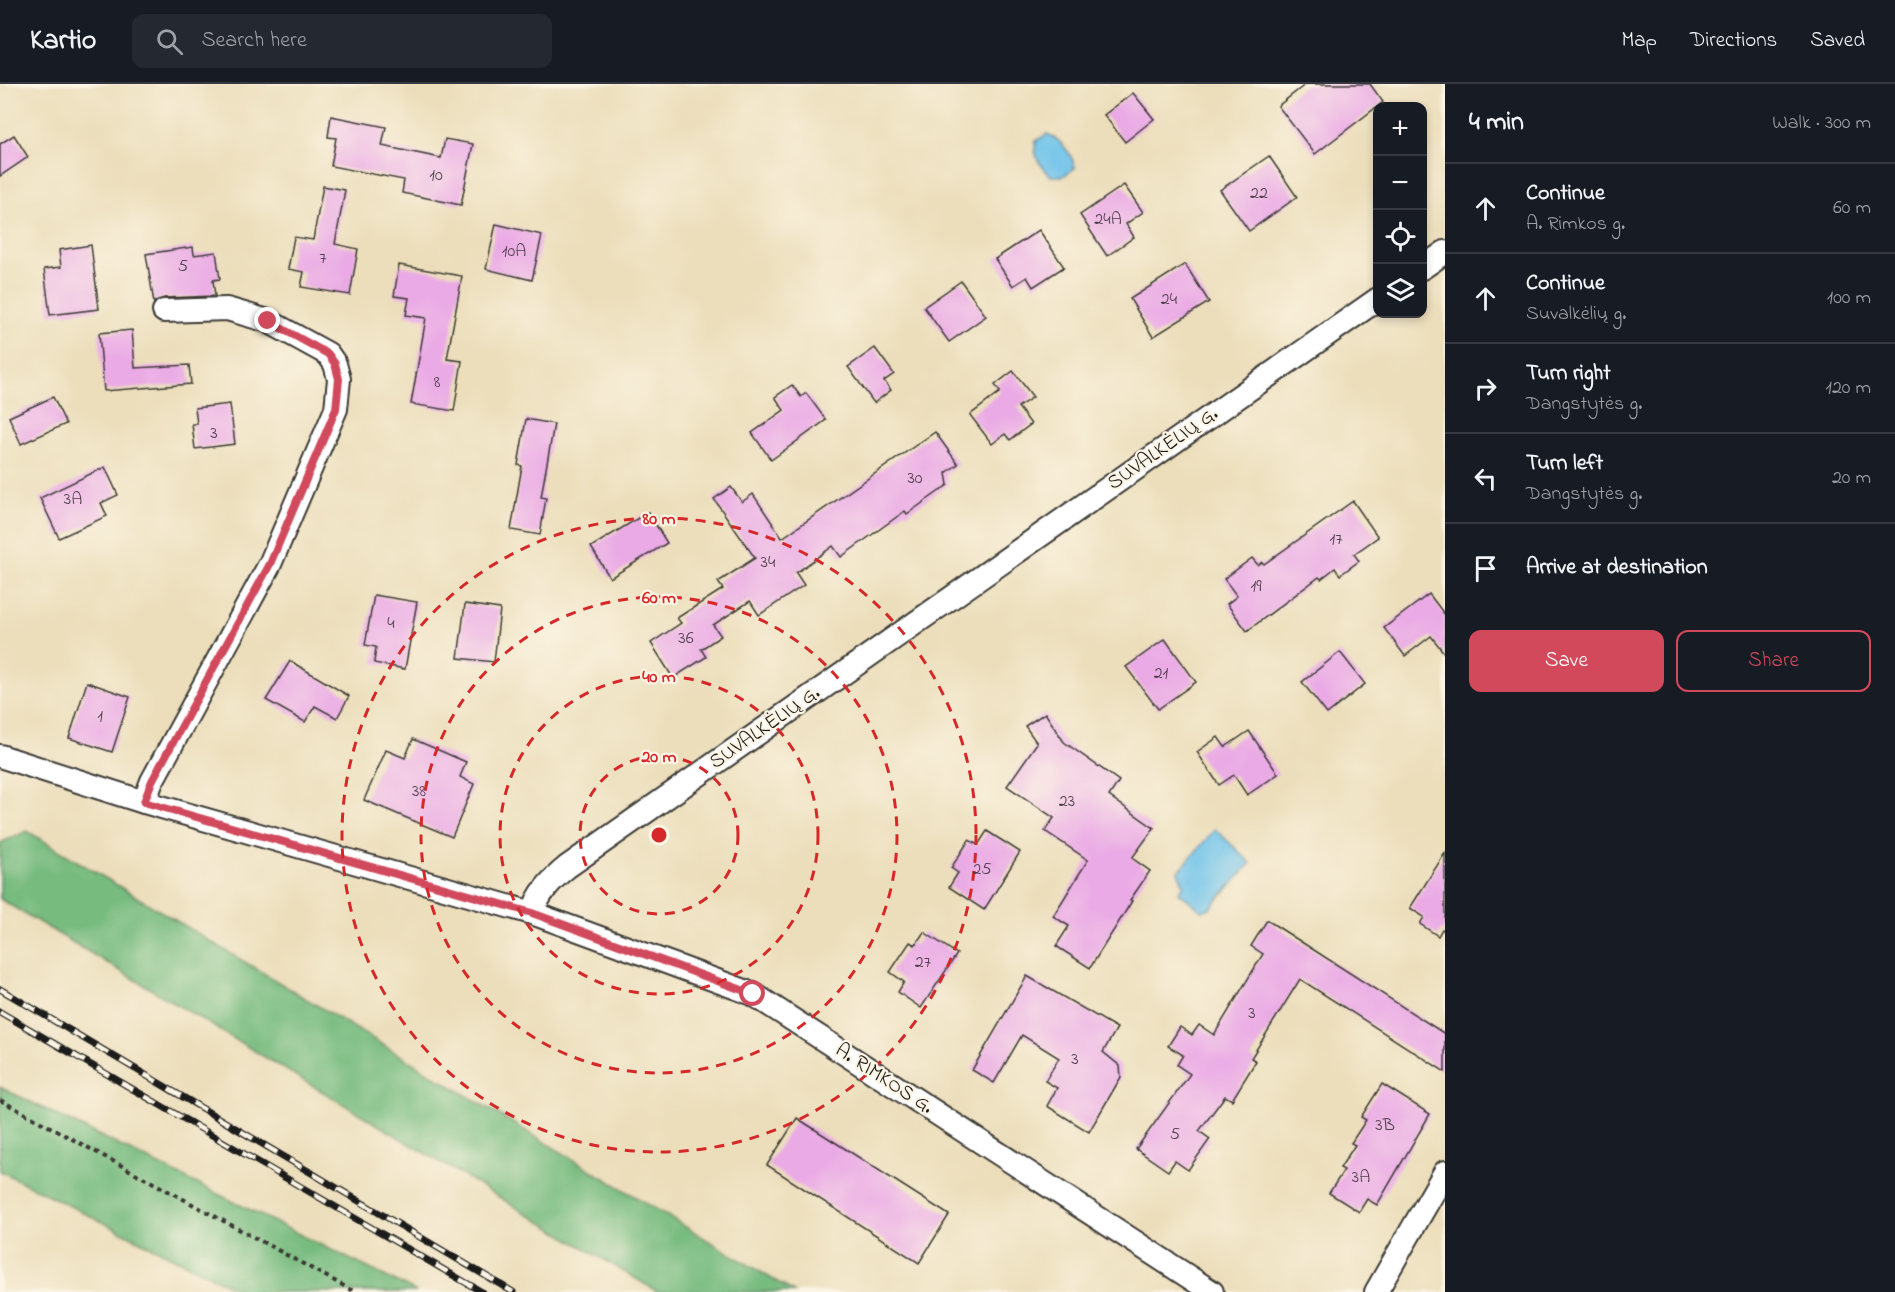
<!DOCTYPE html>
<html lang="en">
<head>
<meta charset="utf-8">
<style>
  :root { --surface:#171b24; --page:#242831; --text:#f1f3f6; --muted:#9ea1a6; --line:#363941; --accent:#d1495b }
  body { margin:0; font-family:"Indie Flower",sans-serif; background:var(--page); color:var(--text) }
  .controls { position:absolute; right:18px; top:18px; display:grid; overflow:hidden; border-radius:12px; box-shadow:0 3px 9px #0003 }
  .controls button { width:54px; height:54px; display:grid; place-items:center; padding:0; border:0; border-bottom:2px solid var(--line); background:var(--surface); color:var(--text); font:30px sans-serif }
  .stop { position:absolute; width:18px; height:18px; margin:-14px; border:4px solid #d1495b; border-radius:50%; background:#fff }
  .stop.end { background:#d1495b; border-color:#fff; box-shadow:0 2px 6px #0008 }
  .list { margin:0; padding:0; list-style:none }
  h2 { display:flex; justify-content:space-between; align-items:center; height:78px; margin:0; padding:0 24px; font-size:26px }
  h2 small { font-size:20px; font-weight:400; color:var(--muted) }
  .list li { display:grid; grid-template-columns:39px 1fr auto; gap:18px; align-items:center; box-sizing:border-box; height:90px; padding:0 24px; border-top:2px solid var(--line) }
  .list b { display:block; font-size:22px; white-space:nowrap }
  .list p { margin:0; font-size:20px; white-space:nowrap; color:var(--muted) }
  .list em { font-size:20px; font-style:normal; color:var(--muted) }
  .actions { display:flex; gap:12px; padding:18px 24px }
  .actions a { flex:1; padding:14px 0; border:2px solid var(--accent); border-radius:12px; text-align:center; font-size:21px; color:var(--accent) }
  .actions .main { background:var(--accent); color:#fff }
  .icon { flex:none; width:33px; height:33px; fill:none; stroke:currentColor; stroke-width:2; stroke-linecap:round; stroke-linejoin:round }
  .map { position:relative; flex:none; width:1445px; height:1208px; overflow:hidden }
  header { display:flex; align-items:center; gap:36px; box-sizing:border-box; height:84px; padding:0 30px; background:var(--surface); border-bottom:2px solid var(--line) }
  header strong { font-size:28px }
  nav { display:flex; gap:33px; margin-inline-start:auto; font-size:21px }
  .search { width:420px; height:54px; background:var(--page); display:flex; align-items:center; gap:15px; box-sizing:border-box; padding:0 21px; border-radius:12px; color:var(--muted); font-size:22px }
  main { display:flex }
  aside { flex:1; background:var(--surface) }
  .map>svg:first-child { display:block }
  .forest { fill:#77bb7f; stroke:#4a6c4e; stroke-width:1.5 }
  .water { fill:#6dc2ea; stroke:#446f83; stroke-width:1.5 }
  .building { fill:#eaaae5 }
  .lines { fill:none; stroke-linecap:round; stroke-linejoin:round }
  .street-casing { stroke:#3b3934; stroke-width:26 }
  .path { stroke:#3b3934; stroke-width:4; stroke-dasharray:4.5 4.5; stroke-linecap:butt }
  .street { stroke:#fff; stroke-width:22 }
  .rail-casing { stroke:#1c1c1c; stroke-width:7 }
  .rail { stroke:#fcf5e5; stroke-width:4.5; stroke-dasharray:14; stroke-linecap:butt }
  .route { stroke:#d1495b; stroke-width:8 }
  .ring { fill:none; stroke:#d62828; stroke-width:3; stroke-dasharray:10 8 }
  .labels { text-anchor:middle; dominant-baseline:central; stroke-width:4.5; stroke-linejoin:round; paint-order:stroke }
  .number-label { font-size:18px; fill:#50404e }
  .street-label { font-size:21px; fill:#1c1c1c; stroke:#fcf5e5 }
  .centre { fill:#d62828; stroke:#fcf5e5; stroke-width:3 }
  .ring-label { font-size:18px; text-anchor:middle; font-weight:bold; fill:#d62828; stroke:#fcf5e5; stroke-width:4.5; stroke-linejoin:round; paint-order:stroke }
</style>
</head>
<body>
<header>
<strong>Kartio</strong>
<div class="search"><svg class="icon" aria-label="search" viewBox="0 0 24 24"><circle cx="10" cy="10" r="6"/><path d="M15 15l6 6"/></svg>Search here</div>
<nav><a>Map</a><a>Directions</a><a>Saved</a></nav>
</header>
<main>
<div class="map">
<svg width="1445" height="1208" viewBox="0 0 1445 1208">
  <rect width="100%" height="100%" fill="#fcf5e5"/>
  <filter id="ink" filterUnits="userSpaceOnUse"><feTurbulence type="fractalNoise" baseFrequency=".0167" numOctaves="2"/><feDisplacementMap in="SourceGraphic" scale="12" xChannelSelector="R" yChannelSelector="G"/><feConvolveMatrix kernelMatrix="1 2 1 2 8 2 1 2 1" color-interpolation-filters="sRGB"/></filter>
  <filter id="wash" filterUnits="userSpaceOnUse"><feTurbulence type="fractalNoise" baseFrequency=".008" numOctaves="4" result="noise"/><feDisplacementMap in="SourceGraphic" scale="24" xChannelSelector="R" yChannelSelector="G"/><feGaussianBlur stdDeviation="1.35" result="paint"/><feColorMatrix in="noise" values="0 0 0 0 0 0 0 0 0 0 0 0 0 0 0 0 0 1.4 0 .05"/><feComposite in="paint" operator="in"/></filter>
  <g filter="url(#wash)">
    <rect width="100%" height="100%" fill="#ecdebb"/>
    <!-- forest -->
    <g class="forest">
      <path d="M27,747L794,1208H658L0,815V759Z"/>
      <path d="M0,1003L417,1208H242L0,1087Z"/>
    </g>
    <!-- water -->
    <g class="water">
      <path d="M1047,50C1060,55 1072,69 1075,84L1063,92H1051C1041,82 1032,72 1036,57Z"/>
      <path d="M1215,745L1251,779L1210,824L1202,827L1179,808L1184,801L1178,788Z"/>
    </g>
    <g id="blocks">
      <!-- building -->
      <g class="building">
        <path d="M1306,0H1370L1383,18L1315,70L1278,22Z"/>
        <path d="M1133,9L1154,35L1125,58L1104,31Z"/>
        <path d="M331,32L386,43L382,62L441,74L445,55L473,60L461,121L402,109L404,96L331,82L336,54L328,53Z"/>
        <path d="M14,51L28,73L0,92V60Z"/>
        <path d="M1269,72L1297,113L1249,147L1220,106Z"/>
        <path d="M1124,101L1143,128L1126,140L1134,153L1107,172L1080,131Z"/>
        <path d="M323,102L345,106L335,160L358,165L350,211L301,203L304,188L288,185L294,153L313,156Z"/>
        <path d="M496,140L542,151L532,196L486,185Z"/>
        <path d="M1039,146L1064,183L1033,203L1027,193L1013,202L995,175Z"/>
        <path d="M91,161L99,225L50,231L44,185L61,183L59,166Z"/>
        <path d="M193,163L194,171L216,168L220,195L213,196L215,212L164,214L154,219L146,170Z"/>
        <path d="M1185,180L1209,218L1153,253L1130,215Z"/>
        <path d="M399,181L462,192L447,275L462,277L454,327L411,320L426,234L406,231L409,214L394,212Z"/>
        <path d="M961,197L986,232L949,258L924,223Z"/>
        <path d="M132,246L135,284L189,281L191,300L104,307L99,249Z"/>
        <path d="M875,264L894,290L884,297L891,306L874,319L848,283Z"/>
        <path d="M1013,287L1033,313L1018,323L1031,340L1010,356L1005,350L992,360L970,331L1000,308L995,301Z"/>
        <path d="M792,301L801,313L806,309L826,336L771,376L752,349L784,326L775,313Z"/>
        <path d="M53,313L66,340L21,360L9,333Z"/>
        <path d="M230,320L235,360L195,365L192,340H197L195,324Z"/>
        <path d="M526,335L554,340L541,413L546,414L540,451L511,446L522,382L518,381Z"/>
        <path d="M935,348L958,380L946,389L948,401L907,430L905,427L841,473L833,462L796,489L804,501L759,531L750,517L713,541L721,552L701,565L706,573L673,594L651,559L681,539L677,534L723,505L718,498L755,474L714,415L731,403L742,418L753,410L782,454Z"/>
        <path d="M105,383L118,411L101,419L107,432L59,454L40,414Z"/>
        <path d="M1353,417L1378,453L1354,470L1359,477L1340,491L1335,484L1321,495L1319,493L1247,547L1227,520L1237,512L1224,495L1252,474L1258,481L1262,478L1264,480Z"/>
        <path d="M648,428L667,459L610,494L591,463Z"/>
        <path d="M1429,510L1445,531V570L1431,552L1405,572L1384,544Z"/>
        <path d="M374,511L417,518L405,585L374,579L376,563L365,561Z"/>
        <path d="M465,520L500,525L494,578L458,574Z"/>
        <path d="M1165,555L1196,598L1158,625L1126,583Z"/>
        <path d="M1340,568L1365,600L1327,630L1302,598Z"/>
        <path d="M290,577L349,612L337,634L315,622L305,638L266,616Z"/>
        <path d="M87,598L130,613L112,668L69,654Z"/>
        <path d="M1045,629L1064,658L1119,697L1109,712L1154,744L1132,774L1150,787L1130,816L1132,817L1090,884L1056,862L1069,842L1053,832L1088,776L1045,747L1054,734L1007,702L1037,659L1025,642Z"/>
        <path d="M1249,647L1278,690L1247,711L1234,691L1219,701L1197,668L1218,653L1225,663Z"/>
        <path d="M413,655L466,678L460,693L474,700L452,753L364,716L386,666L405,674Z"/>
        <path d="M987,747L1020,768L984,826L949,803L958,789L951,784L969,756L978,761Z"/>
        <path d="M1445,769V848L1442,845L1438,852L1420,840L1424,833L1410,824Z"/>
        <path d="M1267,836L1445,950V988L1300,895L1251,974L1256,977L1232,1016L1225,1012L1199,1047L1210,1055L1188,1086L1175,1077L1168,1087L1136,1065L1190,990L1177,981L1183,971L1168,962L1180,943L1192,951L1199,941L1214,951L1263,870L1251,862Z"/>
        <path d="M924,848L957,870L921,924L898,908L904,898L890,888L910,858L915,861Z"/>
        <path d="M1027,892L1117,944L1103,968L1120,982L1121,993L1089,1048L1047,1022L1057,1004L1045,997L1059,974L1022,951L994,999L972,986Z"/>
        <path d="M1382,1000L1430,1030L1377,1121L1367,1115L1359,1128L1329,1109L1344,1086L1340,1084L1355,1061L1351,1059L1366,1036L1361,1033Z"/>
        <path d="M797,1034L949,1131L919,1179L767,1081Z"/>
      </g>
    </g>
  </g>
  <g filter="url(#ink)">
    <use href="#blocks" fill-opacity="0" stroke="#3b3934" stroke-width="1.5"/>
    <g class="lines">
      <defs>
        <g id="street">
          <path d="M1422,184L1445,168"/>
          <path d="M0,672L144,718L532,829L753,910L1212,1208"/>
          <path d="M144,718L152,697L270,480L336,325L339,295L335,280L328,270L268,237L227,225L164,227"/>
          <path d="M532,829C540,808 550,797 567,783L1378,215"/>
          <path d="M1376,1208L1445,1088"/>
        </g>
      </defs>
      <!-- street casing -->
      <use href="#street" class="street-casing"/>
      <!-- path -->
      <path class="path" d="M0,1016L355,1208"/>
      <!-- street -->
      <use href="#street" class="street"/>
      <defs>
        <g id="rail">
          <path d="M0,905L513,1208"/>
          <path d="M0,928L482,1208"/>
        </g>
      </defs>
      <!-- rail casing -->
      <use href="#rail" class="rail-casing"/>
      <!-- rail -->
      <use href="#rail" class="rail"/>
    </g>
  </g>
  <g class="lines" filter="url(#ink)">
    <!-- route -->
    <path class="route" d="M268,237L328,270L335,280L339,295L336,325L270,480L152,697L144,718L532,829L753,910"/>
  </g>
  <!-- distance rings -->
  <g class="ring">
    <circle cx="659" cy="751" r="79"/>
    <circle cx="659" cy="751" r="159"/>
    <circle cx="659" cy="751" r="238"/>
    <circle cx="659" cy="751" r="317"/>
  </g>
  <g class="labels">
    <!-- number labels -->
    <g class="number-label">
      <text x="436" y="92">10</text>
      <text x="1259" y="110">22</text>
      <text x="1108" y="136">24A</text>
      <text x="514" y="168">10A</text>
      <text x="323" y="175">7</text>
      <text x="183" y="183">5</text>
      <text x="1169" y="216">24</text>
      <text x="437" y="299">8</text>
      <text x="214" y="350">3</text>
      <text x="915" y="395">30</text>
      <text x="73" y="416">3A</text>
      <text x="1336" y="456">17</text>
      <text x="768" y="479">34</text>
      <text x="1256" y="503">19</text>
      <text x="391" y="540">4</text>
      <text x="686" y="555">36</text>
      <text x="1161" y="590">21</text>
      <text x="100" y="633">1</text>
      <text x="419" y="708">38</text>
      <text x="1067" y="718">23</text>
      <text x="982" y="786">25</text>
      <text x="923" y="879">27</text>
      <text x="1252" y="930">3</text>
      <text x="1075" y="976">3</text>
      <text x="1385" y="1042">3B</text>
      <text x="1175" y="1051">5</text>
      <text x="1361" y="1094">3A</text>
    </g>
    <!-- street labels -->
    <g class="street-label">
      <text transform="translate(1163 365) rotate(-35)">SUVALKĖLIŲ G.</text>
      <text transform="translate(765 644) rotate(-35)">SUVALKĖLIŲ G.</text>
      <text transform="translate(884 995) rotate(33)">A. RIMKOS G.</text>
    </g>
  </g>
  <circle cx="659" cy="751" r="9" class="centre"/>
  <g class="ring-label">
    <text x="659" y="440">80 m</text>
    <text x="659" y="519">60 m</text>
    <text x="659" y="598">40 m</text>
    <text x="659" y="678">20 m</text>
  </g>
</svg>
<div class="controls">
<button>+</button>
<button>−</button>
<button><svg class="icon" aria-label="locate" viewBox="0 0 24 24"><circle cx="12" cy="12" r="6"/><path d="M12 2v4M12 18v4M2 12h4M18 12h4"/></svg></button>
<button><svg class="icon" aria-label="layers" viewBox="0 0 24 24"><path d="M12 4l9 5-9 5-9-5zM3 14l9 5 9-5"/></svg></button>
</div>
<div class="stop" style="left:753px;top:910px"></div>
<div class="stop end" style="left:268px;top:237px"></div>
</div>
<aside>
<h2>4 min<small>Walk · 300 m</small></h2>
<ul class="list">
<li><svg class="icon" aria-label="ahead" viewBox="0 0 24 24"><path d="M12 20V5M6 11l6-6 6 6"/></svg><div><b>Continue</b><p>A. Rimkos g.</p></div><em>60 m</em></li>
<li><svg class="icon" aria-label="ahead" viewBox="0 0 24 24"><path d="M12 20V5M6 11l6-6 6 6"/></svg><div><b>Continue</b><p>Suvalkėlių g.</p></div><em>100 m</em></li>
<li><svg class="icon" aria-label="right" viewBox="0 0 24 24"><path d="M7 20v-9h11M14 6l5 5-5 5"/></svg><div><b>Turn right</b><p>Dangstytės g.</p></div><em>120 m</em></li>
<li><svg class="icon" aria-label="left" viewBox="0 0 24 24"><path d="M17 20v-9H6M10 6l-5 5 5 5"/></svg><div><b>Turn left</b><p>Dangstytės g.</p></div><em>20 m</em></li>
<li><svg class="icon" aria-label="arrive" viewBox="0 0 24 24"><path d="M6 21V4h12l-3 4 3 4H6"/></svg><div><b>Arrive at destination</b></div></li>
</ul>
<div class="actions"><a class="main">Save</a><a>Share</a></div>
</aside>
</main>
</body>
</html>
